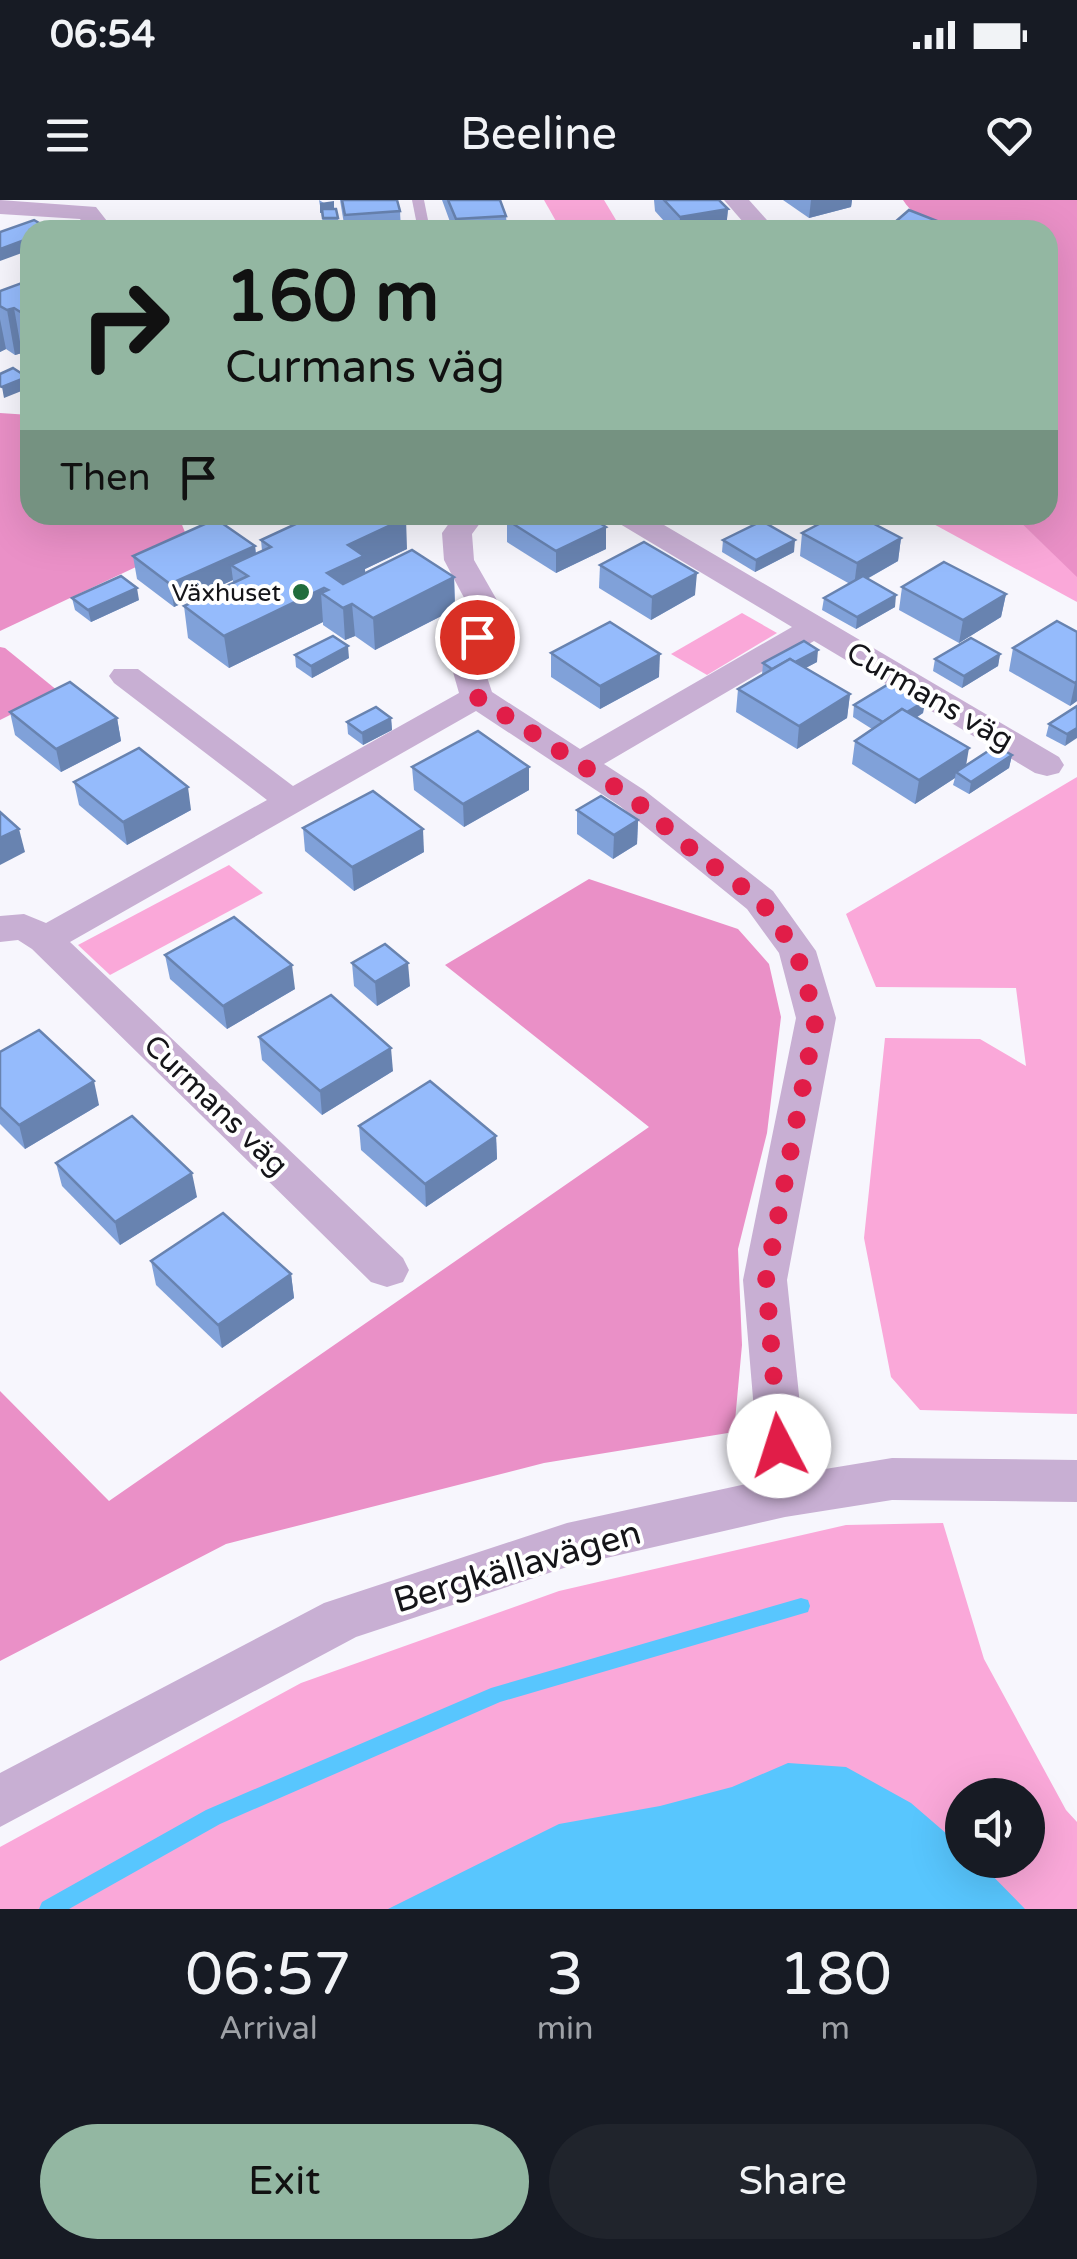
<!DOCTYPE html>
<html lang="en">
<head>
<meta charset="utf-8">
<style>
  body { margin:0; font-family:"Varela Round",sans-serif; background:#20242c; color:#f1f3f6; height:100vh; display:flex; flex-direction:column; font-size:38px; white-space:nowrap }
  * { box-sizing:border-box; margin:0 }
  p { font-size:32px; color:#9ea1a6 }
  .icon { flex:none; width:55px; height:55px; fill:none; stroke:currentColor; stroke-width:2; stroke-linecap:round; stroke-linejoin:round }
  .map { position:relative; height:1709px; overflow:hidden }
  .drawer { display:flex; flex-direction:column; background:#171b24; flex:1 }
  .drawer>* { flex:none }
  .banner { position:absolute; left:20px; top:20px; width:1038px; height:305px; border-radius:30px; box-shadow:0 10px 40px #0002; background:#93b7a2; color:#111; overflow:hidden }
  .tools { position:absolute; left:945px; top:1578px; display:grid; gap:20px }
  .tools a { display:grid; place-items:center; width:100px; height:100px; border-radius:50%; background:#171b24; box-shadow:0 10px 40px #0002; font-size:50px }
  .pin { position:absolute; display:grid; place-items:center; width:85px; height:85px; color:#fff; margin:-42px; border:5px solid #fff; border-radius:50%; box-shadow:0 2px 10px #0007 }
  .me { position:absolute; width:110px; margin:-55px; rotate:355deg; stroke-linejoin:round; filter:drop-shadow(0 0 8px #0008) }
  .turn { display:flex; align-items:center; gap:35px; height:210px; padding:0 40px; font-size:45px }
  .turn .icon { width:130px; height:130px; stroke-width:2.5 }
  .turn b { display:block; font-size:70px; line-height:85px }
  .then { display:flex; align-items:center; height:95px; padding:0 40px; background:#0003; gap:20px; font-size:38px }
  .eta { display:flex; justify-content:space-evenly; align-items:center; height:170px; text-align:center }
  .eta b { font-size:60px; font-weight:600; line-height:70px }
  .cta { display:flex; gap:20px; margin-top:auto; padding:20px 40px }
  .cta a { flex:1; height:115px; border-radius:60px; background:#93b7a2; color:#111; font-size:40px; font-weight:600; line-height:115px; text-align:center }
  .cta a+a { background:#20242c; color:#f1f3f6 }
  .status { display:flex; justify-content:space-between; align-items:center; height:70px; padding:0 50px; background:#171b24; direction:ltr }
  .status svg { height:28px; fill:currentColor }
  header { display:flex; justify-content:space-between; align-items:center; height:130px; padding:0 40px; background:#171b24; font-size:45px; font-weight:600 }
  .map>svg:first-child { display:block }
  .green { fill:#faa8d9; fill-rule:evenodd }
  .forest { fill:#ea90c7 }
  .water { fill:#58c6fe }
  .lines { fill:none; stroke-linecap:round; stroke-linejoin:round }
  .stream { fill:#58c6fe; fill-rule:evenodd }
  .lane { fill:#c8afd3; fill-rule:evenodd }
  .street { fill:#c8afd3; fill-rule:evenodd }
  .wall { fill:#80a1d9 }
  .shaded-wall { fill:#6883b0 }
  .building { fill:#95bbfc; stroke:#6883b0; stroke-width:2.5 }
  .route { stroke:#e11d48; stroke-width:18; stroke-dasharray:0 32.4 }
  .poi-dot { fill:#216d3c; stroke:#fff; stroke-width:4 }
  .labels { text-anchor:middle; stroke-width:8; stroke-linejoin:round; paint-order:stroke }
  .far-poi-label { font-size:25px; fill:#151519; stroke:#fff; text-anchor:end }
  .street-label { font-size:30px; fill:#151519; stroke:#fff }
  .near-street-label { font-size:35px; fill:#151519; stroke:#fff }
</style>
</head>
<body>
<div class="status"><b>06:54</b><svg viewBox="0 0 49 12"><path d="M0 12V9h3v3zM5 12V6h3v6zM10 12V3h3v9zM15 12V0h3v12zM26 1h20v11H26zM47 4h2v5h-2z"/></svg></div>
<header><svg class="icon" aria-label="menu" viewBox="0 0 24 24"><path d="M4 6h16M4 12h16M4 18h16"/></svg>Beeline<svg class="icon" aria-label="heart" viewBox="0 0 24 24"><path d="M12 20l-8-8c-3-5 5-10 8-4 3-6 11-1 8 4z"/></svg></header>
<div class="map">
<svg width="1077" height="1709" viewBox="0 0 1077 1709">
  <rect width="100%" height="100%" fill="#f7f6fd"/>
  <!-- green -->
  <g class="green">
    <polygon points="544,0 604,0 622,30 561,30"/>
    <polygon points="917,315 1013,315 1077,376 1077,402"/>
    <polygon points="742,413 777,433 707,475 671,454"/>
    <polygon points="1077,577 1077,1214 920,1210 891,1177 864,1038 885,838 980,839 1026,866 1016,788 876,787 846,714"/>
    <polygon points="229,665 263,693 110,775 78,745"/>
    <path d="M943,1323L984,1459L1066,1610L1077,1622V1709H0V1647L301,1483L559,1391L846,1325ZM962,1595H1028V1660H962Z"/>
  </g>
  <!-- forest -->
  <g class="forest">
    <path d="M903,0H1077V377L1013,315H1048V268L1054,260L1048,258V30C1008,30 927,40 903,0Z"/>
    <polygon points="0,213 30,215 30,315 178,315 189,342 0,431"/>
    <polygon points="0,447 5,448 58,491 0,520"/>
    <polygon points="589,679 738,729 769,764 781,817 767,933 738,1049 742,1145 734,1232 544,1263 226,1344 0,1461 0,1191 109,1301 649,927 445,765"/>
  </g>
  <!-- water -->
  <polygon class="water" points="788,1563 846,1567 911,1603 962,1647 962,1660 977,1660 1025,1709 388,1709 559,1624 660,1606 732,1587"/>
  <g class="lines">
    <!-- stream -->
    <polygon class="stream" points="801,1398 808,1400 810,1406 808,1412 801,1414 500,1502 220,1624 69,1709 39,1709 42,1702 206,1610 491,1488"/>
    <!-- lane -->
    <polygon class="lane" points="412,0 424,0 430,30 418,30"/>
    <!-- street -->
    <g class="street">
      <polygon points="0,0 96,7 114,30 89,30 80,19 0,14"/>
      <polygon points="724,0 749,0 776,30 750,30"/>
      <polygon points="455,315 486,315 472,334 474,360 502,409 483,465 492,492 580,549 792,427 615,321 611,315 647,315 1059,557 1064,565 1059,573 1047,576 1035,573 814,441 604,564 644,590 773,691 816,751 836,818 787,1080 807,1272 892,1258 1077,1260 1077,1302 892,1300 785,1317 567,1367 356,1437 0,1627 0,1573 324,1403 567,1323 760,1281 743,1080 796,818 779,753 747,709 620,606 476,511 70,742 403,1058 409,1070 403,1082 387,1087 371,1082 32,749 18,740 0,742 0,716 24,714 46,723 267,600 114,483 109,476 114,469 138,469 293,586 459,493 451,465 470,409 444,360 442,333"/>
    </g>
  </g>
  <!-- wall -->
  <g class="wall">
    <polygon points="319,0 334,9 338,18 339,28 324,29"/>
    <polygon points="340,0 397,0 400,11 401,30 345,30"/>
    <polygon points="442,0 500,0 506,16 507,27 515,30 453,30"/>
    <polygon points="654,0 719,0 728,9 726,27 730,30 672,30 655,11"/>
    <polygon points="783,0 852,0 851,7 809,18"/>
    <polygon points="894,23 951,30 893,30"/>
    <polygon points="30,80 30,158 22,153 15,155 6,149 0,152 0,91"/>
    <polygon points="230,315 260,315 242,323"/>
    <polygon points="507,320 606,327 606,349 556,373 507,342"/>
    <polygon points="802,333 901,338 898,361 867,379 895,407 856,429 822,410 824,398 850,384 800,356"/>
    <polygon points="261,340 407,349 365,369 365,373 454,377 455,409 375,450 355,436 345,440 323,425 323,422 229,468 188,438 184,406 233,383 233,380 174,407 137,379 133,356 255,346 256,354 262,351"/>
    <polygon points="723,340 794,352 755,372 722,352"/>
    <polygon points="600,365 695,395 651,420 599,388"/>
    <polygon points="902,387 1006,394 1001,417 959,443 899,410"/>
    <polygon points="72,398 139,400 91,422 75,410"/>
    <polygon points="1077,432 1077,501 1070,506 1009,471 1013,448"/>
    <polygon points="551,453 659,477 600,509 551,477"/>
    <polygon points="1000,454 998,466 962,488 933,471 935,459"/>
    <polygon points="295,455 349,458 312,478 296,467"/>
    <polygon points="817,462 805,468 850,494 847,518 797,549 736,512 738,489 762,475 763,463"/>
    <polygon points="925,501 923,513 916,518 966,566 1012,555 1009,568 969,594 953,585 955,578 915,604 852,564 855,541 872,529 853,517 854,505"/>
    <polygon points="1077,506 1065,546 1046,536 1049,524"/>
    <polygon points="10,512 117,518 121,541 61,572 15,535"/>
    <polygon points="391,518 392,530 363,545 348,534 347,522"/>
    <polygon points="412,567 529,567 529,590 464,627 414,590"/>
    <polygon points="74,582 191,610 127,645 79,605"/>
    <polygon points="577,610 638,620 637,644 613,659 577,634"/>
    <polygon points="303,628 424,652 354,691 305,651"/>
    <polygon points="165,755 295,789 227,829 170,779"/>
    <polygon points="352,763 410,786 377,806 354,786"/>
    <polygon points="259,837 393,871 322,915 262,860"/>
    <polygon points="0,852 99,905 25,949 0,924"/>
    <polygon points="359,926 496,936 497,959 426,1007 361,950"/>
    <polygon points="56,963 197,997 120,1045 62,986"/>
    <polygon points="151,1061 291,1074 294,1098 222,1148 156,1085"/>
  </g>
  <!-- shaded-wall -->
  <g class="shaded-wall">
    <polygon points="811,0 852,0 851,7 809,18"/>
    <polygon points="334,1 334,12 320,13 320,3"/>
    <polygon points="728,9 726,29 679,30 680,17"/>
    <polygon points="30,38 30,50 0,61 0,49"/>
    <polygon points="14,108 22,153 15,155 7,110"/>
    <polygon points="0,119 6,149 0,152"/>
    <polygon points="27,177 29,188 4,198 2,187"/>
    <polygon points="242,315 260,315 242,323"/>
    <polygon points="406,318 407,349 365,369 366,387 335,403 327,373 348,345"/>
    <polygon points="606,327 606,349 556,373 556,351"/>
    <polygon points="901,338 898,361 854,386 857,363"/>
    <polygon points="795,340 794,352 755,372 756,360"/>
    <polygon points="255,346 257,368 231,365 233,380 174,407 170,384"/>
    <polygon points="697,373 695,395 651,420 652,397"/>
    <polygon points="454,377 455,409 375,450 373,418"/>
    <polygon points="137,388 139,400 91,422 88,410"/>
    <polygon points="324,388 325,396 321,393 323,422 229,468 224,436"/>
    <polygon points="1006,394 1001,417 959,443 963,420"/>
    <polygon points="896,395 895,407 856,429 857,417"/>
    <polygon points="352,404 355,436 345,440 343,408"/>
    <polygon points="348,446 349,458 312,478 311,466"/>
    <polygon points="818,450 817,462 776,484 777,472"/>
    <polygon points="660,454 659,477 600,509 600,486"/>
    <polygon points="1000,454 998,466 962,488 964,476"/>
    <polygon points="1077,481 1077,501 1070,506 1075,483"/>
    <polygon points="850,494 847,518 797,549 799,526"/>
    <polygon points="925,501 923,513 885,537 887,524"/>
    <polygon points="117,518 121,541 61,572 56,549"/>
    <polygon points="391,518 392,530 363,545 362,533"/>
    <polygon points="1077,528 1077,538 1065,546 1067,534"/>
    <polygon points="969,548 965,572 956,572 955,578 915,604 919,580"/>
    <polygon points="1012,555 1009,568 969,594 971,582"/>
    <polygon points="529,567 529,590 464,627 463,604"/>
    <polygon points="188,587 191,610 127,645 123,622"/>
    <polygon points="638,620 637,644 613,659 614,635"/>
    <polygon points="19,629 25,652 0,665 0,638"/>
    <polygon points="423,629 424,652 354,691 352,667"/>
    <polygon points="408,763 410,786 377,806 375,782"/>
    <polygon points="292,765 295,789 227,829 223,806"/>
    <polygon points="391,848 393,871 322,915 320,891"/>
    <polygon points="94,881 99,905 25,949 19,925"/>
    <polygon points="496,936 497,959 426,1007 425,984"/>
    <polygon points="192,973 197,997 120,1045 115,1022"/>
    <polygon points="291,1074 294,1098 222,1148 218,1125"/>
  </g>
  <!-- building -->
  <g class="building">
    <polygon points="342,0 397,0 400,11 345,15"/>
    <polygon points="448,0 500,0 506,16 456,19"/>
    <polygon points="664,0 719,0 728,9 680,17"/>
    <polygon points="322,9 336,9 338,18 323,18"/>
    <polygon points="909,10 945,24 951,30 914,30 915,29 894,23"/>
    <polygon points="34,20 51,30 30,30 30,38 0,49 0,32"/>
    <polygon points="723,24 730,30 696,30"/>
    <polygon points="511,26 515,30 483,30"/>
    <polygon points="30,80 30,118 14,108 7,110 0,106 0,91"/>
    <polygon points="13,168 27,177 2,187 0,186 0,174"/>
    <polygon points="315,315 402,315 406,318 348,345 364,356 327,373 343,384 412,350 454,377 373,418 352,404 343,408 321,393 328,390 324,388 224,436 184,406 248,376 231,365 271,347 261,340"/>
    <polygon points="516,315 587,315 606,327 556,351 507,320"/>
    <polygon points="836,315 857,315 901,338 857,363 802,333"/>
    <polygon points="216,319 255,346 170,384 133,356"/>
    <polygon points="762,321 795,340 756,360 723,340"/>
    <polygon points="644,342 697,373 652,397 600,365"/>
    <polygon points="944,362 1006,394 963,420 902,387"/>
    <polygon points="121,376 137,388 88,410 72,398"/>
    <polygon points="863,376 896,395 857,417 824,398"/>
    <polygon points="1057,421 1077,432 1077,481 1075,483 1013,448"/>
    <polygon points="610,422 660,454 600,486 551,453"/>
    <polygon points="333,436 348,446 311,466 295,455"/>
    <polygon points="971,438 1000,454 964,476 935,459"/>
    <polygon points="804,441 818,450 795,462 790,459 772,469 763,463"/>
    <polygon points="790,459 850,494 799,526 738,489"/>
    <polygon points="70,482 117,518 56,549 10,512"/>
    <polygon points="892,482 925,501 907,512 902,509 883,522 854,505"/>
    <polygon points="1077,506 1077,528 1067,534 1049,524"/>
    <polygon points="376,507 391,518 362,533 347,522"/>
    <polygon points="902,509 969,548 919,580 855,541"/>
    <polygon points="478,531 529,567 463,604 412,567"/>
    <polygon points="996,546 1012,555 971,582 956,572"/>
    <polygon points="139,548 188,587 123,622 74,582"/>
    <polygon points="373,591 423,629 352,667 303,628"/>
    <polygon points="601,596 638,620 614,635 577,610"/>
    <polygon points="0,612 19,629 0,638"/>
    <polygon points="234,717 292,765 223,806 165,755"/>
    <polygon points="385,744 408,763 375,782 352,763"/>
    <polygon points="331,795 391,848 320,891 259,837"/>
    <polygon points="39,830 94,881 19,925 0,907 0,852"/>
    <polygon points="430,881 496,936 425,984 359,926"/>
    <polygon points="132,916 192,973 115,1022 56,963"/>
    <polygon points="223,1013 291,1074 218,1125 151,1061"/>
  </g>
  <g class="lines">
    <!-- route -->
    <polyline class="route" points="477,437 467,466 477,497 632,598 698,655 760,700 796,751 816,818 766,1080 779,1246"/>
  </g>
  <!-- markers -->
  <circle class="poi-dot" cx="301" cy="392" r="10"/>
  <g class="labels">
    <!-- far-poi labels -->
    <g class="far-poi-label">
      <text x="281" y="401">Växhuset</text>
    </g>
    <!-- street labels -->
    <g class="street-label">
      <text transform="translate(930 496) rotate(30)" y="10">Curmans väg</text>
      <text transform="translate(216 905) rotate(44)" y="10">Curmans väg</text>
    </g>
    <!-- near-street labels -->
    <g class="near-street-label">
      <text transform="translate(517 1366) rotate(-16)" y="12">Bergkällavägen</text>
    </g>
  </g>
</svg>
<div class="tools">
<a><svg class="icon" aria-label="sound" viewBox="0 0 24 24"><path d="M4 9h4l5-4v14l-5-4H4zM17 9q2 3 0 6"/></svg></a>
</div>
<div class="pin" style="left:477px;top:437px;background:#d93025"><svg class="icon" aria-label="arrive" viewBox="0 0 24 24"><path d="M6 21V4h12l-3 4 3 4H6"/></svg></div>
<svg class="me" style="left:779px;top:1246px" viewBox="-20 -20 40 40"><circle r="19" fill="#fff"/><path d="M0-13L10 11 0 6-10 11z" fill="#e11d48"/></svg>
<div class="banner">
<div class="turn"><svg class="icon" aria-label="right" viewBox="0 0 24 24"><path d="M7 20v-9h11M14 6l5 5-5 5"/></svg><div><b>160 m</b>Curmans väg</div></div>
<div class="then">Then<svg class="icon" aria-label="arrive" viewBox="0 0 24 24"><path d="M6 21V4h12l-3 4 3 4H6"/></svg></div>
</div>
</div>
<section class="drawer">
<div class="eta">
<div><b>06:57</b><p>Arrival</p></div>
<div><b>3</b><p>min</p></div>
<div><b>180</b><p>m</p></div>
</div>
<div class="cta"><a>Exit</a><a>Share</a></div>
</section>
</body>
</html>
